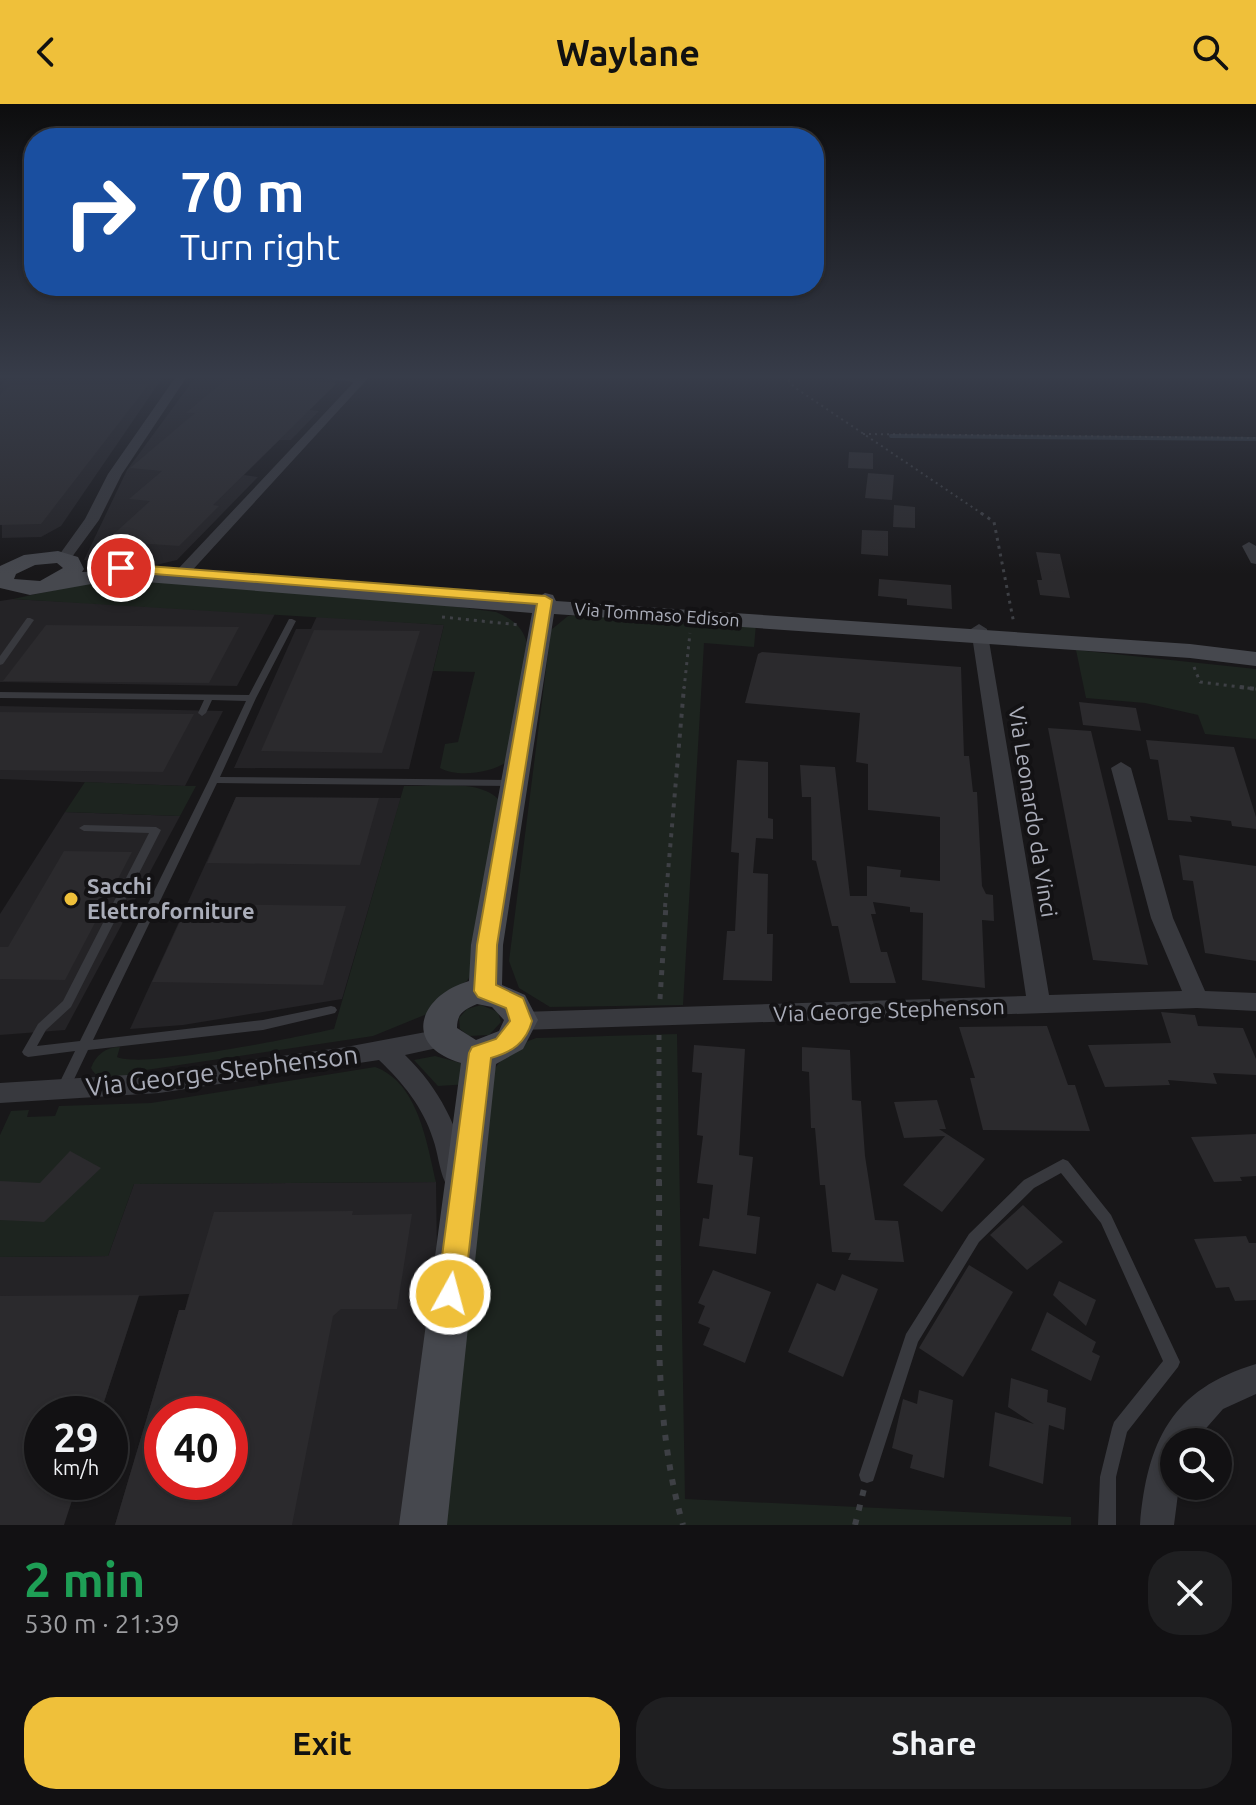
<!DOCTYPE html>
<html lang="en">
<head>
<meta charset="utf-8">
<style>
  body { margin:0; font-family:Ubuntu,sans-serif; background:#1f1f21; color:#f1f3f6; height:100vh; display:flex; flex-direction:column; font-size:30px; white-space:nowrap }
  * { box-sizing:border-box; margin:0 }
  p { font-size:26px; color:#9c9da0 }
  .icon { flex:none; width:44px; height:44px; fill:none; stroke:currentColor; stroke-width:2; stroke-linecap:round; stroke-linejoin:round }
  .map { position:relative; height:1421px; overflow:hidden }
  .drawer { display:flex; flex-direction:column; background:#121113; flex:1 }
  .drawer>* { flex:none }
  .hud { position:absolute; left:24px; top:24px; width:800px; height:168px; border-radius:32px; box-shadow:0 2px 6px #0004,0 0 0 2px #313133; background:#1a4fa0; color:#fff; overflow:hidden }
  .tools { position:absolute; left:1160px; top:1324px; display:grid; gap:16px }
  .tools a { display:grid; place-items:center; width:72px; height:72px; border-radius:50%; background:#121113; box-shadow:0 2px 6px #0004,0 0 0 2px #313133; font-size:40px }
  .speed { position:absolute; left:24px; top:1292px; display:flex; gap:16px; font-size:40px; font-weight:700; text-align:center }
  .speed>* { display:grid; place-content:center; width:104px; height:104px; border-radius:50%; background:#121113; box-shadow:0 2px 6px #0004,0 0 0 2px #313133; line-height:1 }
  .speed small { font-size:20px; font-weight:400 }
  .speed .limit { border:12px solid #d22; background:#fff; color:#111 }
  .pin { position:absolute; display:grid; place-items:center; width:68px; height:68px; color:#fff; margin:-34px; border:4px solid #fff; border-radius:50%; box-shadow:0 2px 8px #0007 }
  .me { position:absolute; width:88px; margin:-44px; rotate:7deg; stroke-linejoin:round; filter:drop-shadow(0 0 6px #0008) }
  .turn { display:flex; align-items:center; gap:28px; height:168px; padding:0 24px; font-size:36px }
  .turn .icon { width:104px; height:104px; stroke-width:2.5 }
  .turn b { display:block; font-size:56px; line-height:68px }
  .round { display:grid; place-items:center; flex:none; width:84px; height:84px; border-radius:32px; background:#1f1f21 }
  .head { display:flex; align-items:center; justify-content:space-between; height:136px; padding:0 24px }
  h1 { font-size:48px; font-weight:600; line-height:60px; color:#1e9e55 }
  .primary-button { display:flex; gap:16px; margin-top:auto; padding:16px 24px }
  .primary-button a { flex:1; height:92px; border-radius:32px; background:#efc03a; color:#111; font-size:32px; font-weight:600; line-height:92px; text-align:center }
  .primary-button a+a { background:#1f1f21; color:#f1f3f6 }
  header { display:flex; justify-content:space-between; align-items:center; height:104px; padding:0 24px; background:#efc03a; color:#111; font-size:36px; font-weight:600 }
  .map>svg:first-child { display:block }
  .built { fill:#242326; fill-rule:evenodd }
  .green { fill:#1d241f }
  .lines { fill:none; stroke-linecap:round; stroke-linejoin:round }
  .stream { stroke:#2e353d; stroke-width:4 }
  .building { fill:#2b2a2d; fill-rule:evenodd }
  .path-far4 { stroke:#3e4045; stroke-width:2; stroke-dasharray:2 4; stroke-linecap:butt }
  .path-far3 { stroke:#3e4045; stroke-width:3; stroke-dasharray:3 5; stroke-linecap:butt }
  .path-far2 { stroke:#3e4045; stroke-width:4; stroke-dasharray:4 6; stroke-linecap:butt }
  .path-far1 { stroke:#3e4045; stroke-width:5; stroke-dasharray:5 7; stroke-linecap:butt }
  .path { stroke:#3e4045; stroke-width:6; stroke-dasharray:6 9; stroke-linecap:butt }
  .lane { fill:#38393e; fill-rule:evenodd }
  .street { fill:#38393e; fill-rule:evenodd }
  .secondary { fill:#46484e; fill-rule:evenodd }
  .route { fill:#efc03a; stroke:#9b7d26; stroke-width:2 }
  .poi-dot { fill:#efc03a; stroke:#131214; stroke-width:3 }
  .labels { text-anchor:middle; stroke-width:8; stroke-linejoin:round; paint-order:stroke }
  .far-street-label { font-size:18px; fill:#aaadb9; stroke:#131214 }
  .street-label { font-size:22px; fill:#aaadb9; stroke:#131214 }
  .poi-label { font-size:22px; font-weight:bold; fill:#aaadb9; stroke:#131214; text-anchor:start }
  .near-street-label { font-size:26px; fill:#aaadb9; stroke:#131214 }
</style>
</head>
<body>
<header><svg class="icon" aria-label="back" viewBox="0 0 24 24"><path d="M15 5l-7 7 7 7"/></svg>Waylane<svg class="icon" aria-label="search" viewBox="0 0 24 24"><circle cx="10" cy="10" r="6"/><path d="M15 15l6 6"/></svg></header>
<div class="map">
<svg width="1256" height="1421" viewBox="0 0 1256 1421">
  <rect width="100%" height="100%" fill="#181719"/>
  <!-- built -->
  <g class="built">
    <polygon points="197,271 338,275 309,306 319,307 291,336 279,336 244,371 258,373 177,456 156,461 84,456 127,366"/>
    <polygon points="163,273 61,422 41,433 2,434 0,282 7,275"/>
    <polygon points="13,495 31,496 276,508 237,582 0,578 0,497"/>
    <polygon points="317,512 444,521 409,665 234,664 296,525 311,525"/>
    <polygon points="0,602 223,607 185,682 0,675"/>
    <polygon points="236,693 401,694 342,895 183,921 130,925"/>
    <polygon points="65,708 180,712 65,926 0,931 0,810"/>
    <path d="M436,1078L437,1154L403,1421H115L179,1206H185L189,1190L139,1192L100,1310H42V1378L0,1421V1153L108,1152L134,1080ZM162,1310H230V1378H162Z"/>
  </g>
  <!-- green -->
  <g class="green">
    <path d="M111,474L398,495L496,508C514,516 523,523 528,542L509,656C494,669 457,674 440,664L445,640L458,638L475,568L433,567L444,521L13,495Z"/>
    <polygon points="589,510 756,520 754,543 704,539 683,901 550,903 519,884 509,857 551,526 568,512"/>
    <polygon points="1076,546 1256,565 1256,635 1205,630 1198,611 1145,599 1086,594"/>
    <polygon points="85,678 185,682 196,682 180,712 65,708"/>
    <path d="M404,682C432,683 485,673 502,700L473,867L467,877L448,889L427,910L373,932L146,966C129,971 101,984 91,964C96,951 105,943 120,943L117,953C145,965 297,933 334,925Z"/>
    <polygon points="481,901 498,908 501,918 489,931 469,932 460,925 459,914 467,905"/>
    <path d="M677,930L685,1395L1071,1413V1421H432L493,968C502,951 518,940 536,934Z"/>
    <polygon points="435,952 461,959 470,980 438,982 414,956"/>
    <path d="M375,963C418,978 427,1039 436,1078L134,1080L108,1152L0,1153V1031L11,1007L29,1006L27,1013L55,1012L59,1002L151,999Z"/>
  </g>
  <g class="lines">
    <!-- stream -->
    <polyline class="stream" points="891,332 1256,335"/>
  </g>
  <!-- building -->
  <g class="building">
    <polygon points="230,272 337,279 213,401 219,402 179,442 106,437 150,397 129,395 162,367 130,364 195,309 186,309"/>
    <polygon points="149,280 41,420 0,421 0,291 10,281"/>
    <polygon points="849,348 873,349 873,365 848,364"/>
    <polygon points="868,369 894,371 892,396 865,394"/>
    <polygon points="894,401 915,403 915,424 893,423"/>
    <polygon points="862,426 888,427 888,452 861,450"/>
    <polygon points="1036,448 1060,450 1070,494 1040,491 1037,476 1042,476"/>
    <polygon points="879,475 951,481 952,505 907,501 907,495 878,492"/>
    <polygon points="46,521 239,523 209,579 3,577"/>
    <polygon points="314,526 420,527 382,649 261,647"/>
    <polygon points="762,548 961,563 964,652 969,652 973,688 977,688 982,782 986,790 993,791 994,817 982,816 985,884 922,876 923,809 910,808 910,803 873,798 876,810 871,810 881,848 887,848 896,879 850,879 838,822 832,822 816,757 812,756 811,693 802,693 800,661 835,663 850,792 867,792 867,762 901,766 900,773 940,777 940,713 868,706 868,660 856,658 860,609 745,599 758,550"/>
    <polygon points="1079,598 1136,604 1141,627 1083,621"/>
    <polygon points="0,608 194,610 163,668 0,666"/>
    <polygon points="1048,624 1091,627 1148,861 1093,856"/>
    <polygon points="1146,636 1234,643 1256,713 1256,725 1232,722 1231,717 1190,712 1192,718 1168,716 1158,656 1150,655"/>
    <polygon points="737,656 768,658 768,714 773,715 773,735 756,734 753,769 768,770 767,830 773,830 772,877 723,876 727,827 735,827 739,749 731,748"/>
    <polygon points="236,693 379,694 360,761 207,759"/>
    <polygon points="64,747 132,748 65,876 0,875 0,843 8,843"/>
    <polygon points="1179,751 1256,762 1256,857 1205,849 1193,777 1183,776"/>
    <polygon points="188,800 346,802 323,881 152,878"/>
    <polygon points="1161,908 1195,911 1198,922 1243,924 1256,955 1256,971 1213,969 1217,980 1168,976 1170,981 1105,983 1088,941 1171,939"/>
    <polygon points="1047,922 1068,981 1075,981 1090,1027 983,1026 970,974 975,974 959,923"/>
    <polygon points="694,941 745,945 739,1051 753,1053 747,1111 760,1113 756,1150 699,1142 703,1114 709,1115 713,1081 697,1079 703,1032 697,1031 702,969 692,968"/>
    <polygon points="802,943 850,946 852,996 861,997 865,1052 875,1116 898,1117 904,1158 848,1156 851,1149 832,1148 825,1081 820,1081 815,1024 811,1024 809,968 802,967"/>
    <polygon points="937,996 946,1025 939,1025 985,1055 942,1108 903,1081 945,1032 904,1034 894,998"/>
    <polygon points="1256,1030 1256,1072 1240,1073 1242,1077 1214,1078 1191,1033"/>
    <polygon points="70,1047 101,1064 44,1118 0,1116 0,1077 40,1079"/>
    <polygon points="1023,1101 1063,1138 1027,1166 990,1131"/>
    <path d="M353,1107L352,1111L412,1110L397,1205H341L333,1212L292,1421H115L179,1206H185L214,1108ZM162,1310H230V1378H162Z"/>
    <polygon points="1246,1132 1249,1139 1256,1139 1256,1196 1235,1197 1229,1183 1216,1184 1194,1135"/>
    <polygon points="969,1161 1013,1188 963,1273 919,1244"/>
    <polygon points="713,1166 771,1188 745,1259 703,1241 710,1224 698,1219 705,1202 698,1199"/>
    <polygon points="842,1170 878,1185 843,1273 788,1248 817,1179 835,1187"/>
    <polygon points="1059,1177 1096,1196 1086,1222 1053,1191"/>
    <polygon points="139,1191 100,1310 42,1310 42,1378 78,1378 64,1421 0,1421 0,1192"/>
    <polygon points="1047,1208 1096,1238 1092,1248 1100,1252 1091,1277 1031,1246"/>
    <polygon points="1011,1274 1048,1286 1047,1298 1066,1304 1064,1326 1049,1321 1043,1380 989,1362 995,1308 1034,1320 1008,1303"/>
    <polygon points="919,1286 953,1296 944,1374 910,1364 913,1351 892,1344 903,1295 917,1300"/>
  </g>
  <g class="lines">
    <!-- path-far4 -->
    <g class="path-far4">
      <polyline points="785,271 794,283 984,411"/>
      <polyline points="863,330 1256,334"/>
    </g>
    <!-- path-far3 -->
    <g class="path-far3">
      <polyline points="981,409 994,418 1014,520"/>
      <polyline points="442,513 520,521"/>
      <polyline points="1194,563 1200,578 1256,585"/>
      <polyline points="684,585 690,529"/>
    </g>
    <!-- path-far2 -->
    <g class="path-far2">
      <polyline points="1240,583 1256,585"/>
      <polyline points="665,803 684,583"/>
    </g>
    <!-- path-far1 -->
    <g class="path-far1">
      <polyline points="660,895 666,801"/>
      <polyline points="659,931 659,1078"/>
    </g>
    <!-- path -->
    <g class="path">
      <path d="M659,1076C660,1191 651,1310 683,1421"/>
      <polyline points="855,1421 864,1385"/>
    </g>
    <!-- lane -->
    <g class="lane">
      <polygon points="27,514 30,514 34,516 3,560 0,561 0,552"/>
      <polygon points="289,515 292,515 296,517 256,594 220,673 512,676 517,679 512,682 217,679 93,936 263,916 331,902 335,903 337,906 335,909 331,910 263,926 88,946 67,990 62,991 57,990 56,986 75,947 28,953 24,951 22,948 38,920 63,897 149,729 84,727 79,724 84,721 156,723 161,726 71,903 46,926 37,942 80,937 209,676 246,597 212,596 206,609 202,612 198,609 204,596 0,594 0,588 249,591"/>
      <polygon points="1063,1055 1068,1057 1111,1111 1180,1258 1178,1263 1127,1328 1116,1373 1116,1421 1098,1421 1100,1373 1112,1324 1114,1318 1163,1257 1101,1119 1061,1069 1034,1084 979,1138 918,1238 875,1371 873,1377 867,1379 861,1377 859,1371 906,1230 969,1130 1024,1076"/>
    </g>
    <!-- street -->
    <g class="street">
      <polygon points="177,271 188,271 122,370 99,416 69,457 59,457 57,454 85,415 108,370"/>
      <polygon points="298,271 371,271 188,471 178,471 178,465 354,278"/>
      <polygon points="1249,438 1256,442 1256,460 1251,459 1242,442"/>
      <polygon points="979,520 987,525 1049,891 1182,887 1151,814 1111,664 1121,658 1131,664 1173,814 1205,887 1256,889 1256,907 1197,904 521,926 512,923 509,917 512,911 521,908 1026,892 971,525"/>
      <path d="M442,925L451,927L454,934L451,941L405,951C440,985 458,1023 469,1070L465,1078L455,1081L445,1078C439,1065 438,1049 433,1035C423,1003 403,979 379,956L159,989L0,999V979L159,969L346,943Z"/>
      <path d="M1256,1260V1290L1223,1305L1194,1338H1174V1382H1179L1174,1421H1140C1147,1337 1172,1285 1256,1260Z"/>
    </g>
    <!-- secondary -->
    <path class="secondary" d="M58,447L78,453L84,465L82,468L146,466L534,496L545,489L553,491L556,497L1190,540L1256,548V562L1190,554L554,510L503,841L502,881L525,891L538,916L523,945L496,960L447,1421H399L461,959C402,942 418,892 469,877L471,841L532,509L146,478L108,477L30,491L0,484V462L24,451ZM57,459L63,464L40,477L14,475L16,470L35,461ZM477,900L492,903L504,916L499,927L476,936L457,924C457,909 464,906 477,900Z"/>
  </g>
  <!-- sky -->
  <linearGradient id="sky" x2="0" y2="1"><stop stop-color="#0d0d0e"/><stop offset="0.58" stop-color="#373c49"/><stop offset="1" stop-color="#373c49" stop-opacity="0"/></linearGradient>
  <rect width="1256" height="470" fill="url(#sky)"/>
  <!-- route -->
  <path class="route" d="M121,460L545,492L552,496L497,841L496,881L523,894L532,917C526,939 512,948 491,954L464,1190L460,1199L450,1202L441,1199L437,1190L469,949L472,943L496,935L510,917L506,904L478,893L474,887L477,841L537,500L116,467L114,464Z"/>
  <!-- markers -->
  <circle class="poi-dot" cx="71" cy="795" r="8"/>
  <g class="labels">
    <!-- far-street labels -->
    <g class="far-street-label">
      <text transform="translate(657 511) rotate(4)" y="6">Via Tommaso Edison</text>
    </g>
    <!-- street labels -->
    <g class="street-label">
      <text transform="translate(1033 708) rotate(81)" y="8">Via Leonardo da Vinci</text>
      <text transform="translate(889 906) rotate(-2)" y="8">Via George Stephenson</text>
    </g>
    <!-- poi labels -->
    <g class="poi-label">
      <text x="87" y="790">Sacchi<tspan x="87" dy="25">Elettroforniture</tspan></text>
    </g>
    <!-- near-street labels -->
    <g class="near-street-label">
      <text transform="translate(222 967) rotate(-7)" y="9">Via George Stephenson</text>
    </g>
  </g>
</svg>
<div class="tools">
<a><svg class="icon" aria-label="search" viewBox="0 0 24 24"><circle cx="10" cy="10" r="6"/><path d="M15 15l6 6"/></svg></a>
</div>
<div class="speed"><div>29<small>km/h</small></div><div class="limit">40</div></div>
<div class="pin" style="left:121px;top:464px;background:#d93025"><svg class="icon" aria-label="arrive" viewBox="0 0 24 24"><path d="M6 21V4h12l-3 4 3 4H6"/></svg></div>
<svg class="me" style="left:450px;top:1190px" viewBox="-20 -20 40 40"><circle r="17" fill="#efc03a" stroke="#fff" stroke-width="3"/><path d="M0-11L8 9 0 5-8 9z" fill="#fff"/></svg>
<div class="hud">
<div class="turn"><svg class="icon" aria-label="right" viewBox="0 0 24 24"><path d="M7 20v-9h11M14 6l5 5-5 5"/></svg><div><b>70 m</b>Turn right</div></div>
</div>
</div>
<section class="drawer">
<div class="head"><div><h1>2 min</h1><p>530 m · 21:39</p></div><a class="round"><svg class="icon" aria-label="close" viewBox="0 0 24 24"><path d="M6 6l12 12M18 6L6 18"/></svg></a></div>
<div class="primary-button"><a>Exit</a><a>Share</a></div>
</section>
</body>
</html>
